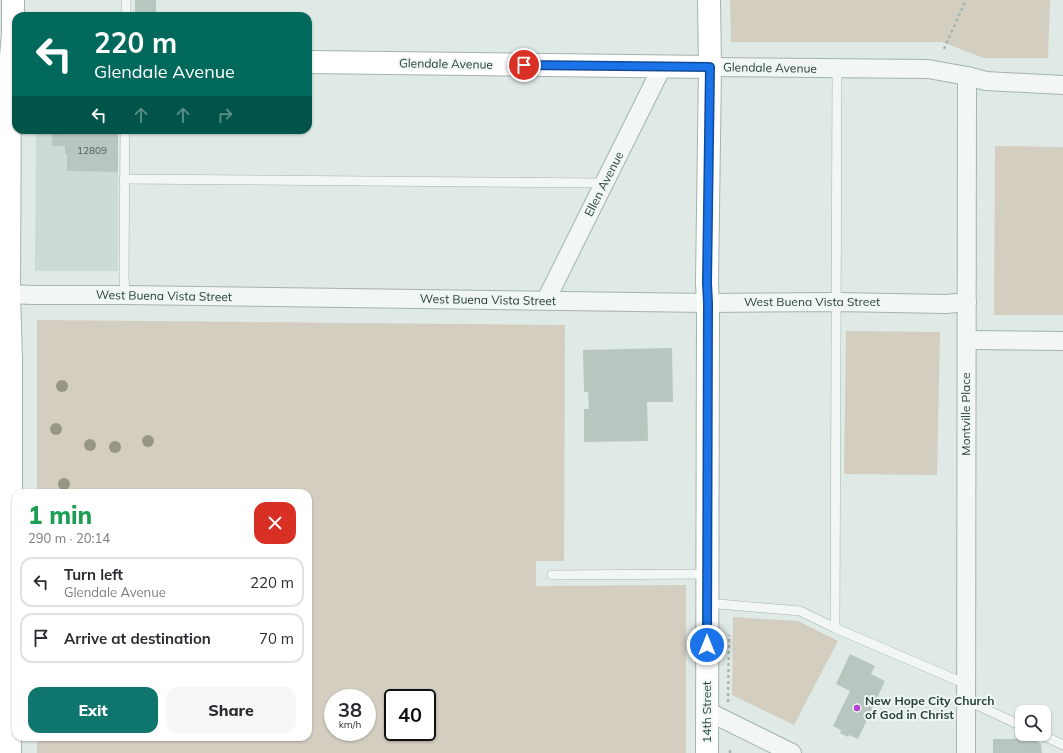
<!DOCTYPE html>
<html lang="en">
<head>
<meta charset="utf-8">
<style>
  body { margin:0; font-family:Mulish,sans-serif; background:#f7f7f7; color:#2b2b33; height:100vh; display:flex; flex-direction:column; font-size:15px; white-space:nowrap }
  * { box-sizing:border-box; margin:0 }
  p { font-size:13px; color:#7c7c81 }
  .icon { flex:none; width:22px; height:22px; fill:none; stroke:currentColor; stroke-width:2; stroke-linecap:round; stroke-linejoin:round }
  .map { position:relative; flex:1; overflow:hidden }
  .details { position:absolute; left:12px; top:489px; width:300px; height:252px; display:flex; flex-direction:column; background:#fff; border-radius:12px; box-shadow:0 1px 3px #0004 }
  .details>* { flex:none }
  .banner { position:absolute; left:12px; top:12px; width:300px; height:122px; border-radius:12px; box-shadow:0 1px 3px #0004; background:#00695c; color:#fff; overflow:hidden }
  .controls { position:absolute; left:1015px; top:705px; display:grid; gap:8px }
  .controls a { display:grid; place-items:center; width:36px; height:36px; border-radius:8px; background:#fff; box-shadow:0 1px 3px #0004; font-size:20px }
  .speed { position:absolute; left:324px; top:689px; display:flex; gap:8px; font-size:20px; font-weight:700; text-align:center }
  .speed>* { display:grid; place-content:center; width:52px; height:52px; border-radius:50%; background:#fff; box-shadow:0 1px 3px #0004; line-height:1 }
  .speed small { font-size:10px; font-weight:400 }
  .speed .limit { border:2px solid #111; border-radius:6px; background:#fff; color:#111 }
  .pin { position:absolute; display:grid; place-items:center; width:34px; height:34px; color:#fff; margin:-17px; border:2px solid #fff; border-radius:50%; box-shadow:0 1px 4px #0007 }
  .me { position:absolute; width:44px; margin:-22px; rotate:0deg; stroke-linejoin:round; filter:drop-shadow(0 0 3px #0008) }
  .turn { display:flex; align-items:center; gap:14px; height:84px; padding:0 16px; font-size:18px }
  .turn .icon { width:52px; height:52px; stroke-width:2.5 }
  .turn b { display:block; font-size:28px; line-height:34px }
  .lanes { display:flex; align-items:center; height:38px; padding:0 16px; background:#0003; justify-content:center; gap:20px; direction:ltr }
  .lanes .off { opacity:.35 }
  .round { display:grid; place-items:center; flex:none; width:42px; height:42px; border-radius:12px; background:#f7f7f7 }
  .summary { display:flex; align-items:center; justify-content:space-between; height:68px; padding:0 16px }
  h1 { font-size:24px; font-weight:800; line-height:30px; color:#1e9e55 }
  .cta { display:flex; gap:8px; margin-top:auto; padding:8px 16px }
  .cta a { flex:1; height:46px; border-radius:12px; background:#0f766e; color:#fff; font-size:16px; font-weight:800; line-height:46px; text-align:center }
  .cta a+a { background:#f7f7f7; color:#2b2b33 }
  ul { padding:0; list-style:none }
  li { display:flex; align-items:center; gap:12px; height:50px; margin:0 8px 6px; padding:0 8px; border:2px solid #e1e1e2; border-radius:12px }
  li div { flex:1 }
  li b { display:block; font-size:15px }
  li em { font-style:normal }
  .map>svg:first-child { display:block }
  .built { fill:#cddbd5 }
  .green { fill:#d3cec0; fill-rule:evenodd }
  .building { fill:#b7c6bf }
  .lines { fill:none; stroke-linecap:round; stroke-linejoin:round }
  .lane-casing { stroke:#a4b3ad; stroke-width:10 }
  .street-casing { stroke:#a4b3ad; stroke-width:20 }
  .secondary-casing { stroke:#a4b3ad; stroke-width:24 }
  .path { stroke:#a9b5b1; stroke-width:2.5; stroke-dasharray:3 3; stroke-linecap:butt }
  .lane { stroke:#f2f7f5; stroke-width:9 }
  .street { stroke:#f2f7f5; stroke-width:18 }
  .secondary { stroke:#fff; stroke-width:22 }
  .tree { fill:#979684 }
  .route-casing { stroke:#114b97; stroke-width:10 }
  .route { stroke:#1a73e8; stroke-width:7 }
  .poi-dot { fill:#b542d1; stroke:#eff6f3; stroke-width:1.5 }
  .labels { text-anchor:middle; stroke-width:4; stroke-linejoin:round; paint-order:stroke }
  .number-label { font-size:10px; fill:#4c6259 }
  .street-label { font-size:12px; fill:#284137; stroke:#eff6f3 }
  .poi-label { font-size:12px; font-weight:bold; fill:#284137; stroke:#eff6f3; text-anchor:start }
</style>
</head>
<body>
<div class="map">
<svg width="1063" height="753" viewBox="0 0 1063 753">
  <rect width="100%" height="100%" fill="#dfe9e5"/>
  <!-- built -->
  <polygon class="built" points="36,130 118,130 118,271 35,271"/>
  <!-- green -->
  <g class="green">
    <polygon points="730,0 1050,0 1048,58 984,58 942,42 731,42"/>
    <polygon points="995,146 1063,147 1063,315 994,315"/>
    <path d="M37,320L565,325L564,561H536V586L686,585V753H37V737H308V493H37ZM333,698H367V732H333ZM393,698H427V732H393Z"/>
    <polygon points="846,331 940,332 937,475 844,474"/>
    <polygon points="733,617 798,621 838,641 794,725 732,695"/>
  </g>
  <!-- building -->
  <g class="building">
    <rect x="135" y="0" width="21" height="16"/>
    <polygon points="52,130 118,130 118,172 67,171 67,154 65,154 65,146 52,146"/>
    <polygon points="672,348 673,402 647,402 648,441 584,442 584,409 589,409 588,392 584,392 583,350"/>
    <polygon points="850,654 875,666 871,674 885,681 858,739 849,735 848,737 840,733 841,730 833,726 850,691 836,684"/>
    <polygon points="993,739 1033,739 1041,744 1042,753 993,753"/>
  </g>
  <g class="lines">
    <defs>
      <g id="lane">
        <polyline points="126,0 126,16"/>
        <polyline points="125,130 124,277 125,295"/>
        <polyline points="124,179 605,183"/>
        <polyline points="552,575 707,574"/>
        <polyline points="707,603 800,611 835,628 966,684"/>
        <polyline points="835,628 837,69"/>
        <polyline points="966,700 1022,726"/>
        <polyline points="1040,734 1063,745"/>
      </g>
      <g id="street">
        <polyline points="710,67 928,69 967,76 986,81 1063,85"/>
        <polyline points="9,294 33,295 125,295 708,303 836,302 946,304 967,302"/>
        <polyline points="546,300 662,67"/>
        <polyline points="967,340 1063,341"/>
        <polyline points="707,711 792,753"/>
        <polyline points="966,753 967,76"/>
      </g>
      <g id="secondary">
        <polyline points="308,62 710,67"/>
        <polyline points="10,753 9,619 11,582 11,361 9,294 10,69 13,33 13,0"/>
        <polyline points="707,753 708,303 707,283 710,67 709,0"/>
      </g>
    </defs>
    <!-- lane casing -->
    <use href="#lane" class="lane-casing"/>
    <!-- street casing -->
    <use href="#street" class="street-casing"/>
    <!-- secondary casing -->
    <use href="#secondary" class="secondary-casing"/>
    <!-- path -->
    <g class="path">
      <polyline points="944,49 959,15 966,0"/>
      <polyline points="728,702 729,635"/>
      <polyline points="730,750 730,753"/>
    </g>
    <!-- lane -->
    <use href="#lane" class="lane"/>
    <!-- street -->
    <use href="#street" class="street"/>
    <!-- secondary -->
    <use href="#secondary" class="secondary"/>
  </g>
  <!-- trees -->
  <g class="tree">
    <circle cx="62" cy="386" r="6"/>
    <circle cx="56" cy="429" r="6"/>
    <circle cx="148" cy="441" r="6"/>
    <circle cx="90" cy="445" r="6"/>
    <circle cx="115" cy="447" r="6"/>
    <circle cx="64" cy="484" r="6"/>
  </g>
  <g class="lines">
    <defs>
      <polyline id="route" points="524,65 710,67 707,283 708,303 707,645"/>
    </defs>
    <!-- route casing -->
    <use href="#route" class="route-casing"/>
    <!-- route -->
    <use href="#route" class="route"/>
  </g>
  <!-- markers -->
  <circle class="poi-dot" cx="857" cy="708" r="4"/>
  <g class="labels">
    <!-- number labels -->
    <g class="number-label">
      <text x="92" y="154">12809</text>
    </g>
    <!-- street labels -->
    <g class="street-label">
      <text transform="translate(446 64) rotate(1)" y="4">Glendale Avenue</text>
      <text transform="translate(770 68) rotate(1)" y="4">Glendale Avenue</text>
      <text transform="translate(604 184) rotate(-63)" y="4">Ellen Avenue</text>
      <text transform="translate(164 296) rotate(1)" y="4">West Buena Vista Street</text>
      <text transform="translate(488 300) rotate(1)" y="4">West Buena Vista Street</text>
      <text x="812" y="306">West Buena Vista Street</text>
      <text transform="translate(966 414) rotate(-90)" y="4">Montville Place</text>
      <text transform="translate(707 712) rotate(-90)" y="4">14th Street</text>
    </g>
    <!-- poi labels -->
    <g class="poi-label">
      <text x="865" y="705">New Hope City Church<tspan x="865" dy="14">of God in Christ</tspan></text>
    </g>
  </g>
</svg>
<div class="controls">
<a><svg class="icon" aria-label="search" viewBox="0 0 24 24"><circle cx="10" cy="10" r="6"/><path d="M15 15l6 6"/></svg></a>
</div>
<div class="speed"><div>38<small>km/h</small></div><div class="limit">40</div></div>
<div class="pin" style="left:524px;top:65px;background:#d93025"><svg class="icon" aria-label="arrive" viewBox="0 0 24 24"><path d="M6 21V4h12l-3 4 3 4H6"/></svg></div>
<svg class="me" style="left:707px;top:645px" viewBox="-20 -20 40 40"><circle r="17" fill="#1a73e8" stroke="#fff" stroke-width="3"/><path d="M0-11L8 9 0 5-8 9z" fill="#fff"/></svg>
<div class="banner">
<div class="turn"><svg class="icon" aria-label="left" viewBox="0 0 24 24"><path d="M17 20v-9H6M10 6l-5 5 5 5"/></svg><div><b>220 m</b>Glendale Avenue</div></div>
<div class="lanes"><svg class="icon" aria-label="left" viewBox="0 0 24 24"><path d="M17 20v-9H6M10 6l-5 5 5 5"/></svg><svg class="icon off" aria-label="ahead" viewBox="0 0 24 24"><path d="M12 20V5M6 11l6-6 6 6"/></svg><svg class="icon off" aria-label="ahead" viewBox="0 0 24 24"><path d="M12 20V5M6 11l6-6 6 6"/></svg><svg class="icon off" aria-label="right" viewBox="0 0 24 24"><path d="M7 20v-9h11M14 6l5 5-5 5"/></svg></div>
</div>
<section class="details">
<div class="summary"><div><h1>1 min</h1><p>290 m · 20:14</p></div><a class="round" style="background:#d93025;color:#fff"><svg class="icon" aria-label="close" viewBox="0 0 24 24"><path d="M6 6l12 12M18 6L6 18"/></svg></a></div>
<ul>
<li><svg class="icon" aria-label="left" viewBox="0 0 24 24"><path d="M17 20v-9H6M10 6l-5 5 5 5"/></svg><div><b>Turn left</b><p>Glendale Avenue</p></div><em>220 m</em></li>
<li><svg class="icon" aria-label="arrive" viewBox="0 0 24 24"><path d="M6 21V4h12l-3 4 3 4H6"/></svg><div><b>Arrive at destination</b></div><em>70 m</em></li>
</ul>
<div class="cta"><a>Exit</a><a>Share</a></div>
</section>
</div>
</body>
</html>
